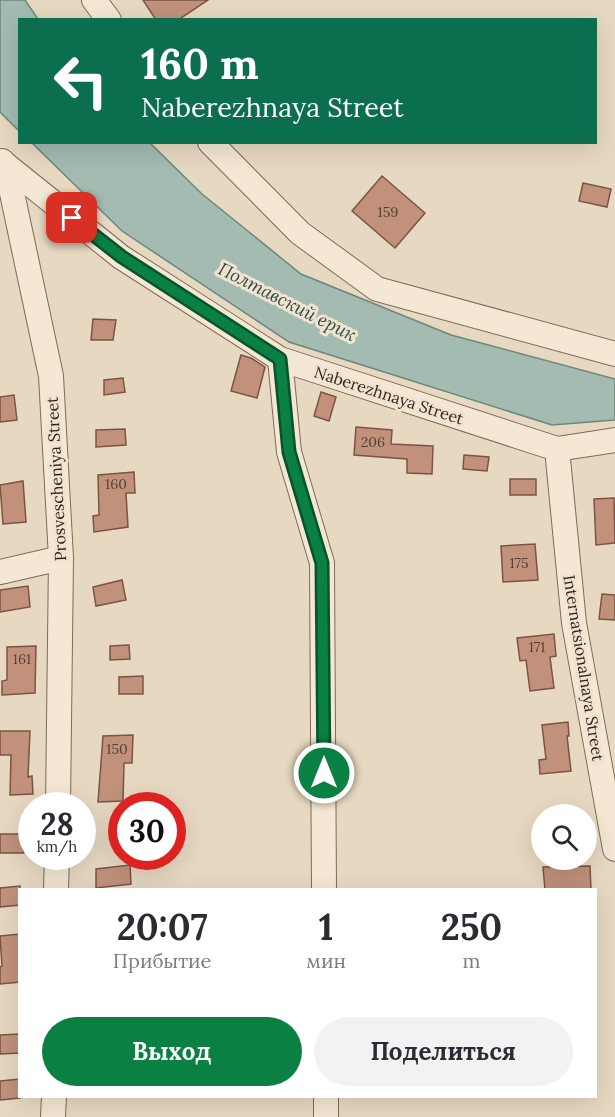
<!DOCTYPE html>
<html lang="ru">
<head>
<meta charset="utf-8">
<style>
  body { margin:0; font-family:Lora,serif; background:#f2f2f3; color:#2b2b33; height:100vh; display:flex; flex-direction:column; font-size:22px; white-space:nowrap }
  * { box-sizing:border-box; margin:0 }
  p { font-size:20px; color:#7c7c81 }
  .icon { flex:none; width:33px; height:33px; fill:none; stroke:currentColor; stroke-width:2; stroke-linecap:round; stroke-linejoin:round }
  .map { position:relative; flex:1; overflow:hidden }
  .details { position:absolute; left:18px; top:888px; width:579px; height:210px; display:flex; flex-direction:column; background:#fff; border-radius:0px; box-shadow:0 6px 24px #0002 }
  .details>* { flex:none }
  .guide { position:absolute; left:18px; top:18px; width:579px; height:126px; border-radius:0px; box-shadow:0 6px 24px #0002; background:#0b6e4f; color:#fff; overflow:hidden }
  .controls { position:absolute; left:531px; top:804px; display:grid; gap:12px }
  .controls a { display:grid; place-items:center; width:66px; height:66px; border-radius:50%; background:#fff; box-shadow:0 6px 24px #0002; font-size:30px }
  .speed { position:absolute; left:18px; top:792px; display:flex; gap:12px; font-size:30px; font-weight:700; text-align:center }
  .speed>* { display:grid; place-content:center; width:78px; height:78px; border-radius:50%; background:#fff; box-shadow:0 6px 24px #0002; line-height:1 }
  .speed small { font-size:15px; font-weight:400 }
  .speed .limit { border:9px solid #d22; background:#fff; color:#111 }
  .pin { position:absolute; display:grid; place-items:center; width:51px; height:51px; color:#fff; margin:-26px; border-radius:12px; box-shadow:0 3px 9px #0006 }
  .me { position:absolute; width:66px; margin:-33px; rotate:0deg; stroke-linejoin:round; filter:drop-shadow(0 0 4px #0008) }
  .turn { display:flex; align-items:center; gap:21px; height:126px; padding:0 24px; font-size:27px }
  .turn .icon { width:78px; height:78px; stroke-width:2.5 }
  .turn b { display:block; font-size:42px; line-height:51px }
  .eta { display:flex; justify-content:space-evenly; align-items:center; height:102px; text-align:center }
  .eta b { font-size:36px; font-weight:800; line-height:42px }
  .action { display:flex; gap:12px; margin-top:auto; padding:12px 24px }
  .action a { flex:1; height:69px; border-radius:36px; background:#0b8043; color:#fff; font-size:24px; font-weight:800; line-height:69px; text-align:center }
  .action a+a { background:#f2f2f3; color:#2b2b33 }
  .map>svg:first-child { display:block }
  .water { fill:#a3bbb1; stroke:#6c877d; stroke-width:1.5 }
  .building { fill:#c1917c; stroke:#7b5444; stroke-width:1.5 }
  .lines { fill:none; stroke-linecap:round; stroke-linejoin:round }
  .minor-casing { stroke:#7f6a5b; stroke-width:26 }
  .minor { stroke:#f4e7d3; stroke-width:24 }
  .route-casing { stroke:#07532c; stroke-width:15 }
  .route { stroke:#0b8043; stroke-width:10 }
  .labels { text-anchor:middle; stroke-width:6; stroke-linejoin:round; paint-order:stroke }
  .number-label { font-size:14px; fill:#544035 }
  .street-label { font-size:16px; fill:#30251d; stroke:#f0e3d0 }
  .water-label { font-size:18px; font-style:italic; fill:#2e4f49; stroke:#f0e3d0 }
</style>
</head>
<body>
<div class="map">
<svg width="615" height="1117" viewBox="0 0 615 1117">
  <rect width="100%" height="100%" fill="#e7d8c1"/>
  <!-- water -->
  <g class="water">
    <polygon points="0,0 25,0 38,19 20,20 19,131 0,112"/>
    <polygon points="32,143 150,143 202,194 301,274 451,335 615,379 615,420 552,425 289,342 122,231"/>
  </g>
  <!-- building -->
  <g class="building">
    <polygon points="143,0 208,0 178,20 156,20"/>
    <polygon points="382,176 425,213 395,248 352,211"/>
    <polygon points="583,183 611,189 607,207 579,201"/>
    <polygon points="93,319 116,320 113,340 91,340"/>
    <polygon points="241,355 251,358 265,367 257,398 231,391"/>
    <polygon points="123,378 125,392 104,395 104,380"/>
    <polygon points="321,392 336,397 329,421 314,416"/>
    <polygon points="14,395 17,420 0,422 0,397"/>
    <polygon points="356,427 392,430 391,444 433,446 432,474 407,473 407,459 354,455"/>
    <polygon points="125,429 126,445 96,447 96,430"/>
    <polygon points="464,455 489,457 487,471 463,469"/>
    <polygon points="134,472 135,493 126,493 128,527 94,532 93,516 99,515 98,475"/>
    <rect x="510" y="479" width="26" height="16"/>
    <polygon points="23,481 26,522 3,524 0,485"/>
    <polygon points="614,498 615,543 596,545 594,499"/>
    <polygon points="535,544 538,580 503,582 501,546"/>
    <polygon points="122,580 126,600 96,606 93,587"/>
    <polygon points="28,586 30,607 0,612 0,590"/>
    <polygon points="602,594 615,595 615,620 599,619"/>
    <polygon points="554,634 556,656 550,657 554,688 530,691 526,660 520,661 517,638"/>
    <polygon points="129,645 130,659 110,660 110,646"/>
    <polygon points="36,646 35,693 2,695 2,681 7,680 7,647"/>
    <polygon points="143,676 143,694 119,694 119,677"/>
    <polygon points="568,722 569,736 567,736 571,771 540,774 539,760 546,759 542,725"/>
    <polygon points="0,731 30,731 28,777 32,776 33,794 10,795 11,755 0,755"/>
    <polygon points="133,735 132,763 124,763 123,801 98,802 103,736"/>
    <rect x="0" y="834" width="24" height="19"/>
    <polygon points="130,865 131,884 96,888 96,869"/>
    <polygon points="590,866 591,890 545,890 543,867"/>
    <polygon points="20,886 20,905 0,907 0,888"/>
    <polygon points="20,934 20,982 0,984 0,967 2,966 0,936"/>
    <polygon points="20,1034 20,1053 0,1054 0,1035"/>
    <polygon points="20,1079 20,1098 0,1100 0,1081"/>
  </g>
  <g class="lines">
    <defs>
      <g id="minor">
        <polyline points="94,0 109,20"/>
        <polyline points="210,142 300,233 377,289 615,354"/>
        <polyline points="2,161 6,165 51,376 61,558 58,806"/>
        <polyline points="6,165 121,257 280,359 557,449 615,440"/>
        <polyline points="280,359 289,452 322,563 324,890"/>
        <polyline points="557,449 574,623 615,849"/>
        <polyline points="0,572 61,558"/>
        <polyline points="56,890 57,856"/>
        <polyline points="326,1096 326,1117"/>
        <polyline points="53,1117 54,1096"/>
      </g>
    </defs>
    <!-- minor casing -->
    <use href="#minor" class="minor-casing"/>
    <!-- minor -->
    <use href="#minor" class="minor"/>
  </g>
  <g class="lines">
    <defs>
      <polyline id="route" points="72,218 122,257 280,359 289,452 322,563 324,773"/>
    </defs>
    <!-- route casing -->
    <use href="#route" class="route-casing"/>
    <!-- route -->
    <use href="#route" class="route"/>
  </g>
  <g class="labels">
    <!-- number labels -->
    <g class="number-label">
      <text x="388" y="217">159</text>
      <text x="373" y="447">206</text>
      <text x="116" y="489">160</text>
      <text x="519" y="568">175</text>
      <text x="537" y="652">171</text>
      <text x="22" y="664">161</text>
      <text x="117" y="754">150</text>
    </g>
    <!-- street labels -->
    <g class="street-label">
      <text transform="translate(389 395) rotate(18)" y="6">Naberezhnaya Street</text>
      <text transform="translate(56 479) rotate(-93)" y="6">Prosvescheniya Street</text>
      <text transform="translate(584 668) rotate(81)" y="6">Internatsionalnaya Street</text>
    </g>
    <!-- water labels -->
    <g class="water-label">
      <text transform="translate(287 302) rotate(27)" y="6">Полтавский ерик</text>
    </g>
  </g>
</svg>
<div class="controls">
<a><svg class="icon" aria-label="search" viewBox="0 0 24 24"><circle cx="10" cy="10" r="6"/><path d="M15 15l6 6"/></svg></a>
</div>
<div class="speed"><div>28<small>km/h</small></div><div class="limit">30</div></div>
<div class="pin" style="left:72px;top:218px;background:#d93025"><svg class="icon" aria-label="arrive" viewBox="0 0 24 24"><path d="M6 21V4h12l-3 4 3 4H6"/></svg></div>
<svg class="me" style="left:324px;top:773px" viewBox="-20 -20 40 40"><circle r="17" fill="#0b8043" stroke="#fff" stroke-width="3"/><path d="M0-11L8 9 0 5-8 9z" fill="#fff"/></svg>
<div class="guide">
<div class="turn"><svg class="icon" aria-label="left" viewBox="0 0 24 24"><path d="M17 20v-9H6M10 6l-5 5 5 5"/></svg><div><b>160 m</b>Naberezhnaya Street</div></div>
</div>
<section class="details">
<div class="eta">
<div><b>20:07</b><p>Прибытие</p></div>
<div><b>1</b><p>мин</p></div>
<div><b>250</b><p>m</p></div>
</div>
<div class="action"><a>Выход</a><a>Поделиться</a></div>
</section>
</div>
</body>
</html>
